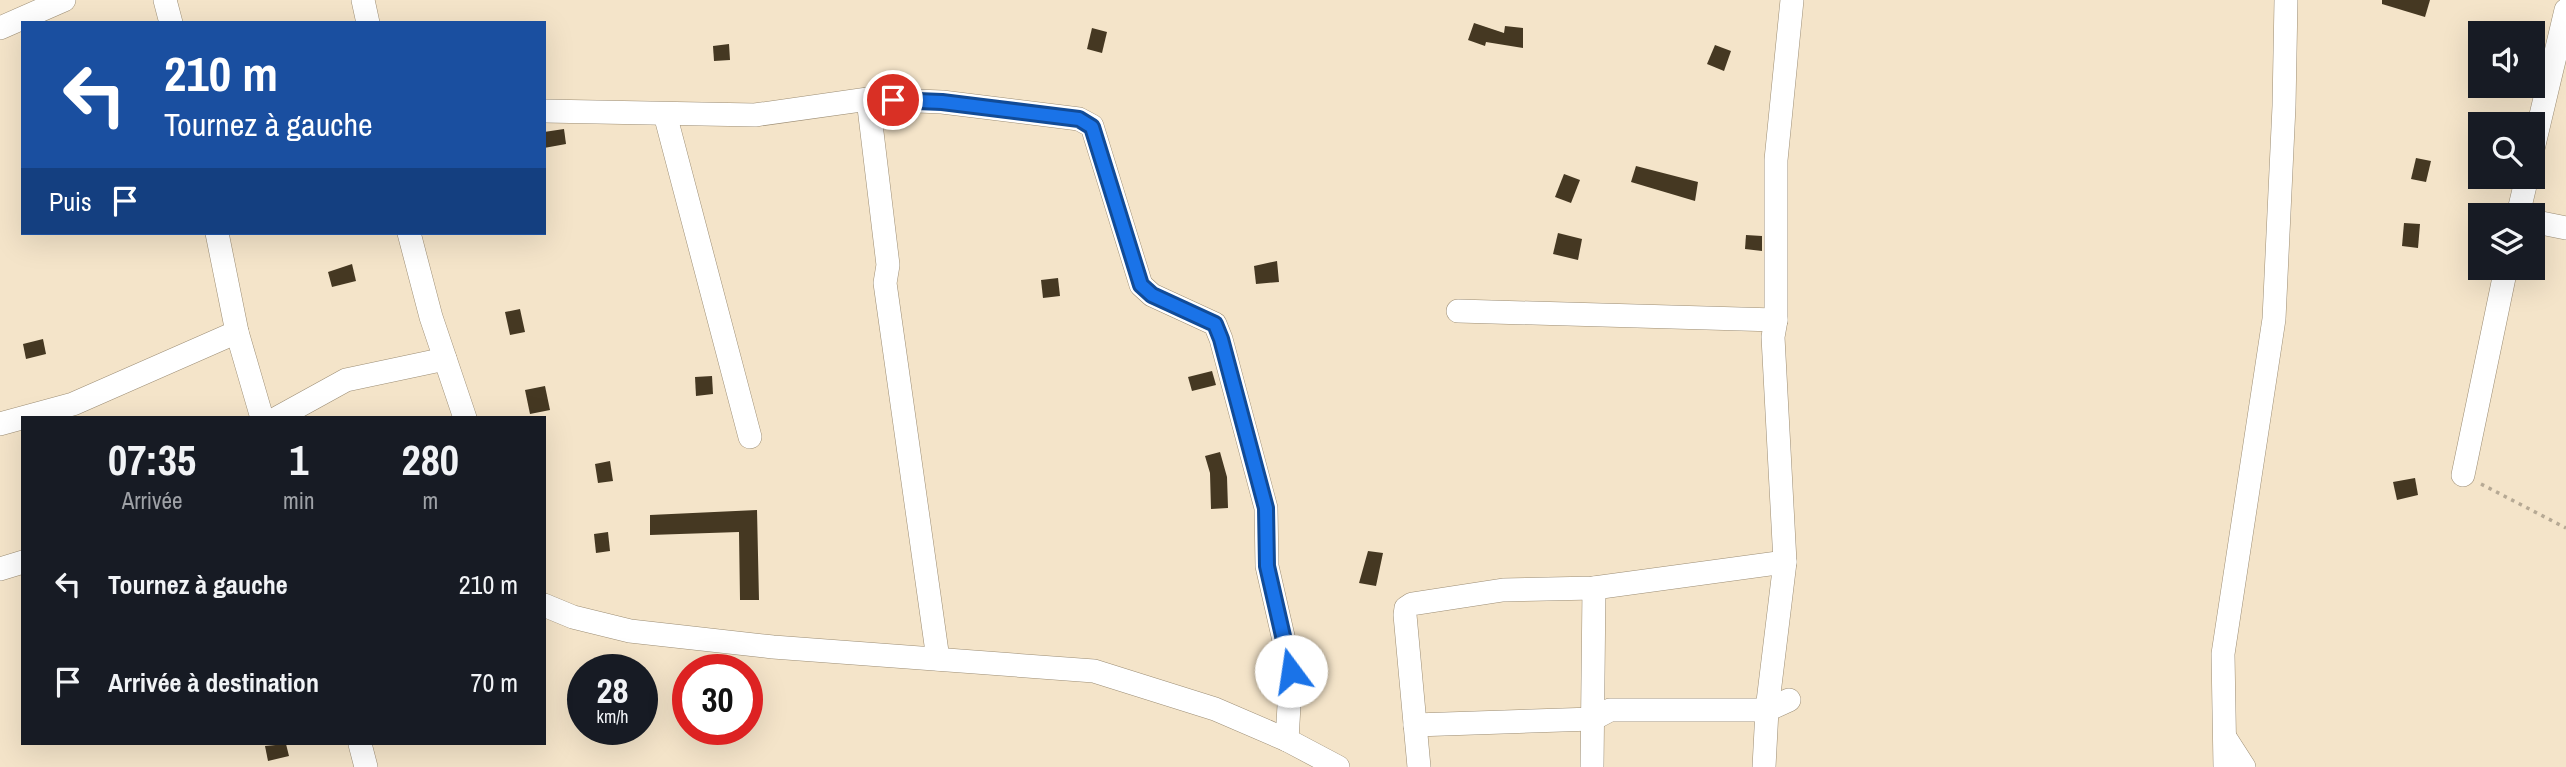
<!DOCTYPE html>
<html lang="fr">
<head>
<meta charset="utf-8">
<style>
  body { margin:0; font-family:"Archivo Narrow",sans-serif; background:#20242c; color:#f1f3f6; height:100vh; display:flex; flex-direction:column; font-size:26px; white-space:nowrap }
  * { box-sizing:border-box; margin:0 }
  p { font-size:23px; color:#9ea1a6 }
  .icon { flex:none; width:38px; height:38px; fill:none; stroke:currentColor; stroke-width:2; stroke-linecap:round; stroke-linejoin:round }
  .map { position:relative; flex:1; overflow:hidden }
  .side { position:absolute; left:21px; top:416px; width:525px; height:329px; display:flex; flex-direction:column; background:#171b24; border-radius:0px; box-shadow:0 7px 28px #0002 }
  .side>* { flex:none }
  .hud { position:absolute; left:21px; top:21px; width:525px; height:214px; border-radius:0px; box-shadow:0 7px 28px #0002; background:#1a4fa0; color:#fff; overflow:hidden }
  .tools { position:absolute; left:2468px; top:21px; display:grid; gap:14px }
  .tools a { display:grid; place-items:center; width:77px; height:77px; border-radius:0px; background:#171b24; box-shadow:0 7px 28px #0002; font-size:35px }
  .speed { position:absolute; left:567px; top:654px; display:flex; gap:14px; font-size:35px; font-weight:700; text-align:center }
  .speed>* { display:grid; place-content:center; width:91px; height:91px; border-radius:50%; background:#171b24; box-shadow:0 7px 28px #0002; line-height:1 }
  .speed small { font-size:18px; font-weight:400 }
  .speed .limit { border:10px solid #d22; background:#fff; color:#111 }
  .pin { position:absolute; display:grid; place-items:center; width:60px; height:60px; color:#fff; margin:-30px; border:4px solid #fff; border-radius:50%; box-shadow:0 2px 7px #0007 }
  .me { position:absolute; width:77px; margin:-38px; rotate:346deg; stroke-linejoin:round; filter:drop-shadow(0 0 5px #0008) }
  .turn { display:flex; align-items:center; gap:24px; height:147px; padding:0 28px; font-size:32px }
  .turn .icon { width:91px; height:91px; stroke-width:2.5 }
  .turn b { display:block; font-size:49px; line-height:60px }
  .then { display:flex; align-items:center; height:66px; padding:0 28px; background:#0003; gap:14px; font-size:26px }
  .eta { display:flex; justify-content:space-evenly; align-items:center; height:119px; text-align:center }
  .eta b { font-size:42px; font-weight:800; line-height:49px }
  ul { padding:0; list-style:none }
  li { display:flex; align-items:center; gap:21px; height:98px; padding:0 28px }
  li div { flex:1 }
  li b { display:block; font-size:26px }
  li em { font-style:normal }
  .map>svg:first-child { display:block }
  .building { fill:#453822 }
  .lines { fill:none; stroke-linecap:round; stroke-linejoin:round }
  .minor-casing { stroke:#9c8d74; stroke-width:24 }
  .path { stroke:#b6a994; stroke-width:3.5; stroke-dasharray:3.5 5; stroke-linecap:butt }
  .minor { stroke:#fff; stroke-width:23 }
  .route-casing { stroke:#114b97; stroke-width:18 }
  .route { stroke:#1a73e8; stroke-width:12 }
</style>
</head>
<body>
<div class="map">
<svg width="2566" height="767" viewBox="0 0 2566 767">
  <rect width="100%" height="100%" fill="#f4e4c9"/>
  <!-- building -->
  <g class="building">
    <polygon points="2382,0 2430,0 2425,17 2382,4"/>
    <polygon points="1474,23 1504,33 1505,26 1523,28 1523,48 1486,42 1485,46 1468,40"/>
    <polygon points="1092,28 1107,32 1102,53 1087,49"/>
    <polygon points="729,44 730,60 714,61 713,46"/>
    <polygon points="1715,45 1731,51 1724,71 1707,64"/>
    <polygon points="564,129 566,144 544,148 544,132"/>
    <polygon points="2416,158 2431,161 2426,182 2411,179"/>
    <polygon points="1636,166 1698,182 1695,201 1631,182"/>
    <polygon points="1564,174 1580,180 1571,203 1555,197"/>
    <polygon points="2404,223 2420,224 2418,248 2402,246"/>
    <polygon points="1558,233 1582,239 1578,260 1553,254"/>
    <polygon points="1746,235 1762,236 1762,251 1745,249"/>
    <polygon points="1277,261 1279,282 1256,284 1254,266"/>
    <polygon points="352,264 356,281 332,287 328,272"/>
    <polygon points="1058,278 1060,296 1043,298 1041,280"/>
    <polygon points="520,309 525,332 510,335 505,312"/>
    <polygon points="43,339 46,354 26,359 23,344"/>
    <polygon points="1212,371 1216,385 1192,391 1188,377"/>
    <polygon points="712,376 713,394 696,396 695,377"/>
    <polygon points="545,386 550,410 530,414 525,390"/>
    <polygon points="1220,452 1227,477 1228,508 1211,509 1210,473 1205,456"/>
    <polygon points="610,461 613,481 598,483 595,464"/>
    <polygon points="2415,478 2418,495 2397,500 2393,482"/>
    <polygon points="757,510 759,600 740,600 739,532 650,535 650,515"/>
    <polygon points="608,532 610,551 596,553 594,534"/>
    <polygon points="1368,551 1383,553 1376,586 1359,583"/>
    <polygon points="286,744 289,756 268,761 265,746"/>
  </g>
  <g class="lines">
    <defs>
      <g id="minor">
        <polyline points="165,0 171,23"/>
        <polyline points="363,0 368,23"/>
        <polyline points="0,28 64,0"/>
        <polyline points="868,99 888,265 885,283 938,659"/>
        <polyline points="544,111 755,115 868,99 942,102 1079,119 1092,126 1141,285 1152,295 1215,324 1221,339 1266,508 1267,566 1291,671 1287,740"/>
        <polyline points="665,114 750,437"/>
        <polyline points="2532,153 2566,10"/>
        <polyline points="2518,215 2527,177"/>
        <polyline points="2532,221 2566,228"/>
        <polyline points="217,233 237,332 262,418"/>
        <polyline points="409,233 431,317 465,418"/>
        <polyline points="1458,311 1776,320"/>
        <polyline points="277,418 346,380 445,359"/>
        <polyline points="0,424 73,404 237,332"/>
        <polyline points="2463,475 2506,268"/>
        <polyline points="0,569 23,562"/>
        <polyline points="544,605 573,617 630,631 773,647 1094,671 1215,709 1287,740 1338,767"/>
        <polyline points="1415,725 1593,719 1610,710 1767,710 1789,700"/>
        <polyline points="2226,739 2244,767"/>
        <polyline points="360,744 366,767"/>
        <polyline points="1419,767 1405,615 1406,608 1412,604 1503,590 1594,588 1785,562"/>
        <polyline points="1592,767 1594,588"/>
        <polyline points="1764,767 1767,710 1785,562 1773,337 1776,320 1776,160 1792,0"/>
        <polyline points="2225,767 2223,654 2274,319 2284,106 2286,0"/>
      </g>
    </defs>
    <!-- minor casing -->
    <use href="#minor" class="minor-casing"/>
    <!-- path -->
    <polyline class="path" points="2481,484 2566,528"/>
    <!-- minor -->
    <use href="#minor" class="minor"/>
  </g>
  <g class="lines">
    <defs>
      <polyline id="route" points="893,100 942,102 1079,119 1092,127 1141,285 1152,295 1215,324 1221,339 1266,508 1267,566 1291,671"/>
    </defs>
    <!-- route casing -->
    <use href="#route" class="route-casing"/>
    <!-- route -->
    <use href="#route" class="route"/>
  </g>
</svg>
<div class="tools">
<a><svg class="icon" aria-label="sound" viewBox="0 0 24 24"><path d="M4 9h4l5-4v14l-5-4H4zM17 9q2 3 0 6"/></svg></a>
<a><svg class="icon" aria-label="search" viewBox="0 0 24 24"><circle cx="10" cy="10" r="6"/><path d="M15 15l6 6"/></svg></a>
<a><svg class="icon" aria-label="layers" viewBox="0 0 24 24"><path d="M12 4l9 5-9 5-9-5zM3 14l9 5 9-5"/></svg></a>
</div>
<div class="speed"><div>28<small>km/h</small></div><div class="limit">30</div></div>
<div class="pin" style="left:893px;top:100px;background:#d93025"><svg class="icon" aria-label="arrive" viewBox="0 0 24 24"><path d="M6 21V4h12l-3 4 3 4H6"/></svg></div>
<svg class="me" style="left:1291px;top:671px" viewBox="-20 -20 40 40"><circle r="19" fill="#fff"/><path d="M0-13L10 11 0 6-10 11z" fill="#1a73e8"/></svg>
<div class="hud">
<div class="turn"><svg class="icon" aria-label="left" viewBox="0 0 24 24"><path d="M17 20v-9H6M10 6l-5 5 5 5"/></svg><div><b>210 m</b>Tournez à gauche</div></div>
<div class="then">Puis<svg class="icon" aria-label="arrive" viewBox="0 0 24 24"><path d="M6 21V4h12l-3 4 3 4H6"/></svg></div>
</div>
<section class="side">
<div class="eta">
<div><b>07:35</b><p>Arrivée</p></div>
<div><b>1</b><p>min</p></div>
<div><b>280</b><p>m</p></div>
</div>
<ul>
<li><svg class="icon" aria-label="left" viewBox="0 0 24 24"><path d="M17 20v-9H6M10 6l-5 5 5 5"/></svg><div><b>Tournez à gauche</b></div><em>210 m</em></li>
<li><svg class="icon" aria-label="arrive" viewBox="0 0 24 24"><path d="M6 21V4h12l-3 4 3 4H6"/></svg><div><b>Arrivée à destination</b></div><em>70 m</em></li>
</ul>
</section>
</div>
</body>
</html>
